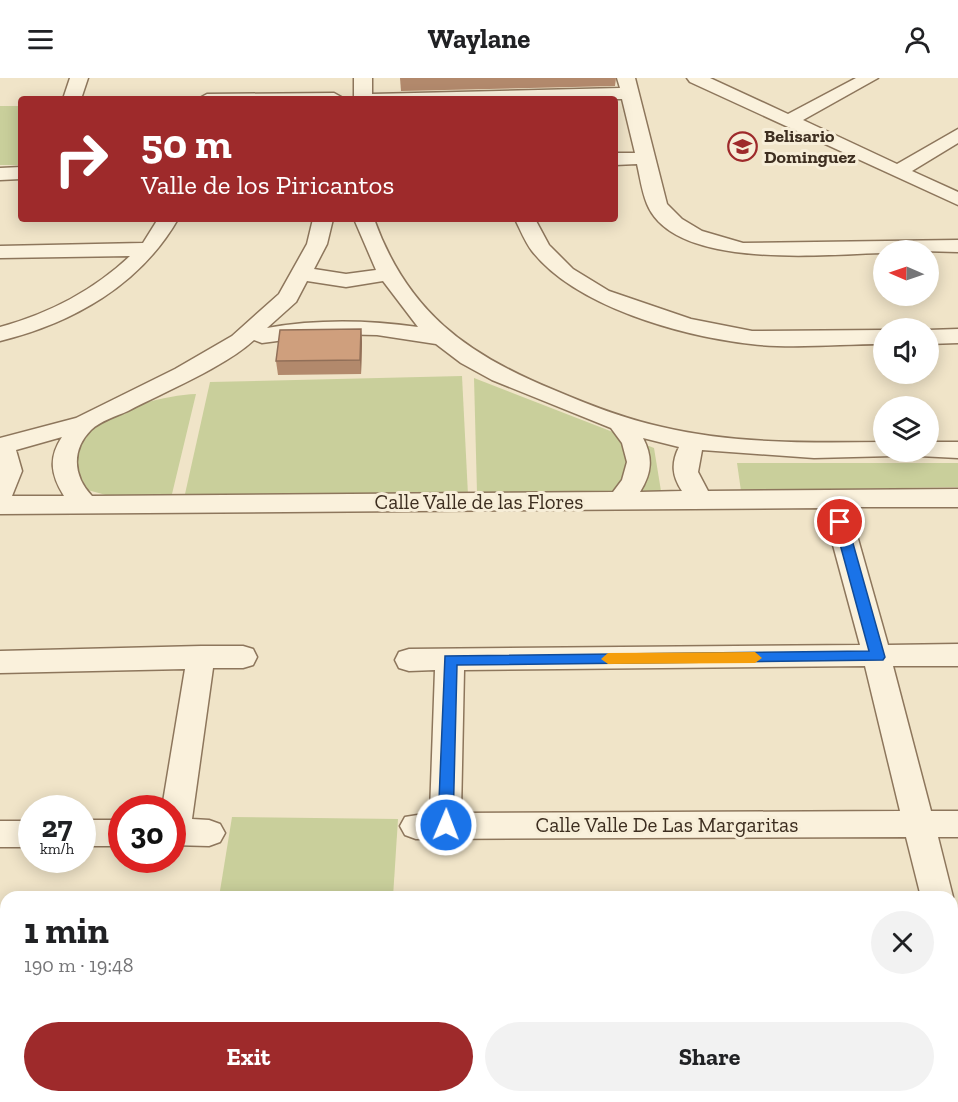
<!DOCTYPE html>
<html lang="en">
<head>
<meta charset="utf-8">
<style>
  body { margin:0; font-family:"Zilla Slab",serif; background:#f2f2f2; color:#202124; height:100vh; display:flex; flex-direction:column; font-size:22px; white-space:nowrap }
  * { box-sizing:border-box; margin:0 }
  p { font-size:20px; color:#757577 }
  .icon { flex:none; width:33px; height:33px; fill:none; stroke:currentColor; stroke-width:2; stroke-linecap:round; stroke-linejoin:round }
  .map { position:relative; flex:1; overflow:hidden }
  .panel { position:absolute; left:0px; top:813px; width:958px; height:212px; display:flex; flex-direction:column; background:#fff; border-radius:18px 18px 0 0; box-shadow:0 3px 15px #0003 }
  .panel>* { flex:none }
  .banner { position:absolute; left:18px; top:18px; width:600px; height:126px; border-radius:6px; box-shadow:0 3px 15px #0003; background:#9e2a2b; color:#fff; overflow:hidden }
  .needle { width:39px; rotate:272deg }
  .fabs { position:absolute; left:873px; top:162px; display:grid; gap:12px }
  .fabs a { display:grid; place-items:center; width:66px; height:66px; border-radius:50%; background:#fff; box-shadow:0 3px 15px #0003; font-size:30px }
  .speed { position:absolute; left:18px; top:717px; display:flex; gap:12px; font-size:30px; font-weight:700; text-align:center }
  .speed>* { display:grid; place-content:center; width:78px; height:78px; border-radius:50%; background:#fff; box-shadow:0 3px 15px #0003; line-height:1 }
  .speed small { font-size:15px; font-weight:400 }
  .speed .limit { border:9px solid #d22; background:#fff; color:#111 }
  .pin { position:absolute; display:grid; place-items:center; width:51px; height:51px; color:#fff; margin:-26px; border:3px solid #fff; border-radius:50%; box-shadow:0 2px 6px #0007 }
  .me { position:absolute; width:66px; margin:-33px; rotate:1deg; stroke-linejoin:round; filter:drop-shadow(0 0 4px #0008) }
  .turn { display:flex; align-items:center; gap:21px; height:126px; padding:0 24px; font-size:27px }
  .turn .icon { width:78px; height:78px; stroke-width:2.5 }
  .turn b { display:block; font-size:42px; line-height:51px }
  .round { display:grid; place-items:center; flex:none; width:63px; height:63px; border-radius:32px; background:#f2f2f2 }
  .overview { display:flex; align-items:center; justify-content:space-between; height:102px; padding:0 24px }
  h1 { font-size:36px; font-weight:700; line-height:45px }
  .cta { display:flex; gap:12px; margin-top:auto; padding:12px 24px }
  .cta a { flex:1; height:69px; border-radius:36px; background:#9e2a2b; color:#fff; font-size:24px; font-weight:700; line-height:69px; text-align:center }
  .cta a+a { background:#f2f2f2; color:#202124 }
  header { display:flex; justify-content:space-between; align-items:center; height:78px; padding:0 24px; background:#fff; font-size:27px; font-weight:700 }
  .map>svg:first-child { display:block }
  .green { fill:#c9cf9b }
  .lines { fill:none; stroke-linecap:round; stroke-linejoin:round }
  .minor-casing { stroke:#8d765c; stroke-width:3 }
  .minor { fill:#faf1dc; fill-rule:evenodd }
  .wall { fill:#b2896c }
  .shaded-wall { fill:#916f58 }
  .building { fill:#cf9f7d; stroke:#916f58; stroke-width:1.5 }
  .route { fill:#1a73e8; stroke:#114b97; stroke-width:1.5 }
  .slow { fill:#f59e0b }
  .labels { text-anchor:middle; stroke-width:6; stroke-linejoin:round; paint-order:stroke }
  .far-poi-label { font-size:18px; font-weight:bold; fill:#3d2e20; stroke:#f7eed8; text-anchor:start }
  .street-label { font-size:21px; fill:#3d2e20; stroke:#f7eed8 }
</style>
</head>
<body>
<header><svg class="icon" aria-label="menu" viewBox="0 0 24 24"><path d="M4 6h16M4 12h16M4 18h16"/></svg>Waylane<svg class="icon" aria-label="person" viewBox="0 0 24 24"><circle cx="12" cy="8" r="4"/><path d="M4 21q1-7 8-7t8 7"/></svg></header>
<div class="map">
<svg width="958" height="1024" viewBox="0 0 958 1024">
  <rect width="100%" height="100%" fill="#f0e4c8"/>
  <!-- green -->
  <g class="green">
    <rect x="0" y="28" width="21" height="59"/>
    <polygon points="462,298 468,417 185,416 210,304"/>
    <polygon points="474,300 654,370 661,413 477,415"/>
    <path d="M196,316L172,416C146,432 102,416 75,408L72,371C78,363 85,352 94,347C120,330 165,317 196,316Z"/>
    <polygon points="737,385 958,385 958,409 741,413"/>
    <polygon points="232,739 398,741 393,819 219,819"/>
  </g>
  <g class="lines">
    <defs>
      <g id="minor">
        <polygon points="70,0 88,0 81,21 63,21"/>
        <path d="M354,0H372V16L620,10L617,0H635L667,126L682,141L702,153L743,165L958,162V174L884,172V175C826,176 674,193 647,126C642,114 640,99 637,86L615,87V75H635L622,21H354Z"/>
        <polygon points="687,0 710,0 788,36 856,0 878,0 803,42 897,86 958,51 958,65 912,93 958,114 958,127 690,4"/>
        <polygon points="334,15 343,20 198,21 207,16"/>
        <polygon points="21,89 21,101 0,102 0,90"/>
        <path d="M158,141H178C140,207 73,245 0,263V249C48,236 94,212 130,178L0,180V168L143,165Z"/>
        <path d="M313,141H333L327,166L314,191L346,196L376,192L354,141H374C407,233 466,276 554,312C589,327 625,341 662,349C734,366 810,365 884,364V374H895L893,378L814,380L702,372L698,394L708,413L958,411V429H849L888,567L958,566V588H893L931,733H958V759H938L953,819L952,821L921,819L906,759L416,761L405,757L400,748L405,739L430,735L435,592L409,593L399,590L395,582L399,574L409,571L860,567L823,430L0,436V360L76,340L175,291L232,258L279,216L307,166ZM307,203L346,209L383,203L418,249C367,242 317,241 267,250L296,224ZM330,256L377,257L436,266L461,285L492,302L611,350L622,365L627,384L622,402L613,414L92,418C73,398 71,372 91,352C100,343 117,338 128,333C164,314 225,289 254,262L262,265ZM62,359C48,380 51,397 64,418H12L22,393L16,372ZM643,360L679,369C671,385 672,398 682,413L640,414C652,395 653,379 643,360ZM865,588L900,733L461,735L464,592Z"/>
        <path d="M515,141H535L549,167L573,191L609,213L691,241L752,253L884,252V266C843,266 789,271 751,266C682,258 576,229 532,173C525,164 520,151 515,141Z"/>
        <polygon points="958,251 958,265 928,266 928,252"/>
        <polygon points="928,364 958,364 958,380 919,378 917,374 928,374"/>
        <polygon points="201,568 243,568 253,571 257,579 253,587 243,590 213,590 192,741 209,742 220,746 225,755 220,764 209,768 172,767 172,730 162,730 185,591 0,595 0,573"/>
        <rect x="82" y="742" width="40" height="26"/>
        <rect x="0" y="743" width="32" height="26"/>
        <polygon points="952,859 958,861 958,909 952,907"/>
        <rect x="952" y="935" width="6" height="32"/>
        <polygon points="6,949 6,983 0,984 0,950"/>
        <polygon points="118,1018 154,1018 153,1024 117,1024"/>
        <rect x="430" y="1018" width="36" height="6"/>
      </g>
    </defs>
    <!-- minor casing -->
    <use href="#minor" class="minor-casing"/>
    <!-- minor -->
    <use href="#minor" class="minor"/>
  </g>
  <!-- wall -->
  <g class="wall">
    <polygon points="400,0 616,0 615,8 401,13"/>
    <polygon points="361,251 362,264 361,296 278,297 276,283"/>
  </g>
  <!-- shaded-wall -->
  <polygon class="shaded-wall" points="361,251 362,264 361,296 360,282"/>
  <!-- building -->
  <polygon class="building" points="361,251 360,282 276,283 280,252"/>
  <!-- route -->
  <polygon class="route" points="840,440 847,444 885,579 883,582 457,587 453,747 451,751 440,751 438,747 445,578 869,573 834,444"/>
  <!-- slow -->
  <polygon class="slow" points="755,574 762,580 755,585 608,586 601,581 608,575"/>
  <!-- icons -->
  <defs>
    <symbol id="school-ring" viewBox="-11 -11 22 22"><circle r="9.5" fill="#f7eed8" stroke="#9e2a2b" stroke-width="1.5"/><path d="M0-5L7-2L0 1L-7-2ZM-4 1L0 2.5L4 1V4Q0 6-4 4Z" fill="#9e2a2b"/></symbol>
  </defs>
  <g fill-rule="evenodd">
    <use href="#school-ring" x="726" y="52" width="33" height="33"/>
  </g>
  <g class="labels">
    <!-- far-poi labels -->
    <g class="far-poi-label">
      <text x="764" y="64">Belisario<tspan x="764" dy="21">Dominguez</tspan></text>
    </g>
    <!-- street labels -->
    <g class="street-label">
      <text x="479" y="431">Calle Valle de las Flores</text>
      <text x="667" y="754">Calle Valle De Las Margaritas</text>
    </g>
  </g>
</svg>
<div class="fabs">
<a><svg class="needle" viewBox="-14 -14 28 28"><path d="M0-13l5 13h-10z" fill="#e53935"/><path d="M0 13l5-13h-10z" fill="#757577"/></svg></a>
<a><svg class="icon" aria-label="sound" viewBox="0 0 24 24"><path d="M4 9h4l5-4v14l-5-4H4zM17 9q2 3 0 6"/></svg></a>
<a><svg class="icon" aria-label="layers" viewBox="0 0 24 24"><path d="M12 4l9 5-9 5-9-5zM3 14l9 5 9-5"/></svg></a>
</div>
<div class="speed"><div>27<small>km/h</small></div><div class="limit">30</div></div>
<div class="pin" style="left:840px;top:444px;background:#d93025"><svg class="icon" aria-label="arrive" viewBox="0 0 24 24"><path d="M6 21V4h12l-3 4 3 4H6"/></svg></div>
<svg class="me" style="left:446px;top:747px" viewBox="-20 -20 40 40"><circle r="17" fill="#1a73e8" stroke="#fff" stroke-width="3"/><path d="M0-11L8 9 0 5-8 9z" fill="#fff"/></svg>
<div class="banner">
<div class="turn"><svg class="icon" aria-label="right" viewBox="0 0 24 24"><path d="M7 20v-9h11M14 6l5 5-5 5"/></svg><div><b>50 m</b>Valle de los Piricantos</div></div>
</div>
<section class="panel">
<div class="overview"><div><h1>1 min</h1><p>190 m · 19:48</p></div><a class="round"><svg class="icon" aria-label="close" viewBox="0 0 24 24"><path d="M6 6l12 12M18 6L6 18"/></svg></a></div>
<div class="cta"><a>Exit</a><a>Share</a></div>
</section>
</div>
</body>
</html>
